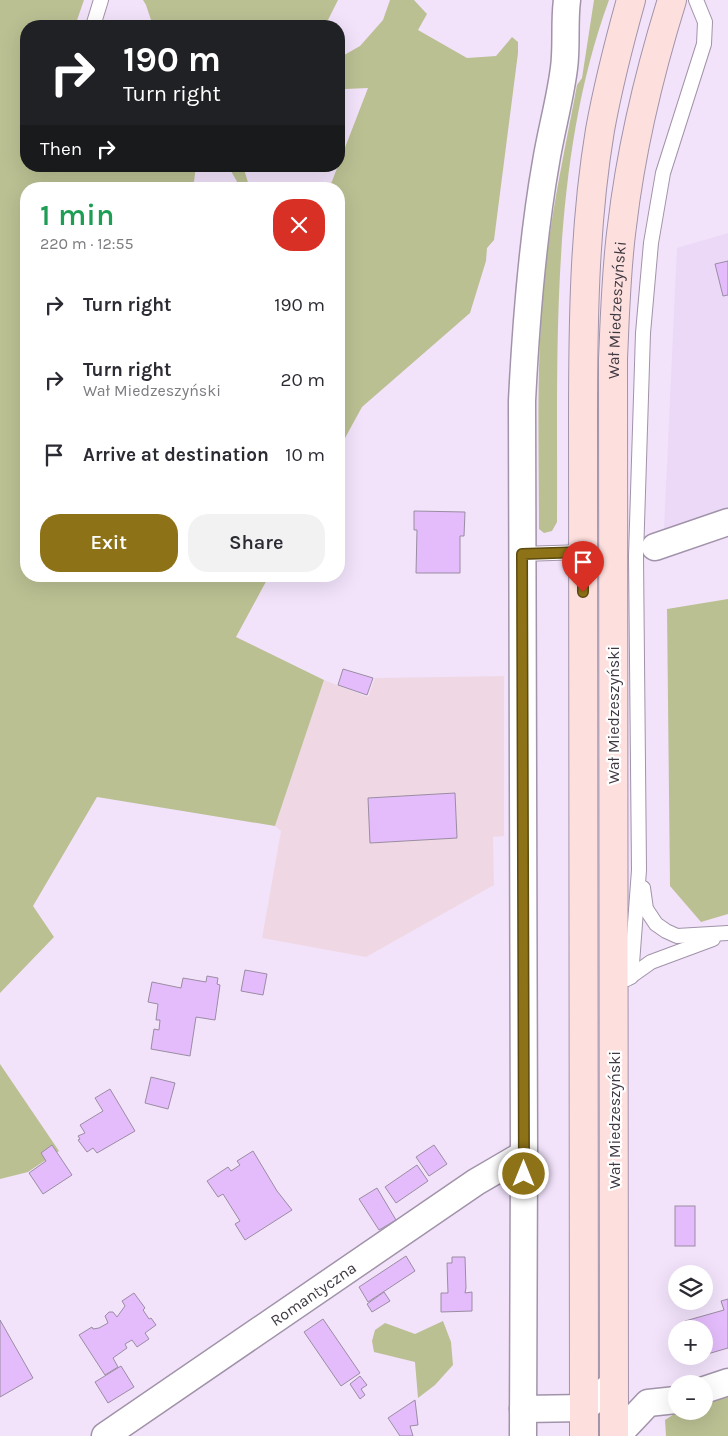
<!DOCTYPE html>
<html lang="en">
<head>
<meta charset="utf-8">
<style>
  body { margin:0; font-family:Karla,sans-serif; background:#f2f2f3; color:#2b2b33; height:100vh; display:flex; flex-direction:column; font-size:19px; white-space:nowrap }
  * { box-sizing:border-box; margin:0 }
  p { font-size:16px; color:#7c7c81 }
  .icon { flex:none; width:28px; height:28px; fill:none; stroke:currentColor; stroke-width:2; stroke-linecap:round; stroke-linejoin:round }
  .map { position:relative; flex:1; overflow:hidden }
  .drawer { position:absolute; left:20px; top:182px; width:325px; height:400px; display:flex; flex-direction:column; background:#fff; border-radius:20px; box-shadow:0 5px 20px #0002 }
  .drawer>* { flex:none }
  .banner { position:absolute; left:20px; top:20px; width:325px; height:152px; border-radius:20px; box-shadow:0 5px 20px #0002; background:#202124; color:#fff; overflow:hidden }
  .fabs { position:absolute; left:668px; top:1265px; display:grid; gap:10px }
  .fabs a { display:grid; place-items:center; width:45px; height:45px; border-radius:50%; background:#fff; box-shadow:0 5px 20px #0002; font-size:25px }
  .pin { position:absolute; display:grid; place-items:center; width:42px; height:42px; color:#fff; margin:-51px -21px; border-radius:50% 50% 50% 0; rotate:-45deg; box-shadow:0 0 5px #0007 }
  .pin .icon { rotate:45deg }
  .me { position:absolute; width:55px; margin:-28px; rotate:0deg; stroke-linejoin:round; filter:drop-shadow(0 0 4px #0008) }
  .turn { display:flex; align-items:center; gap:18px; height:105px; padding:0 20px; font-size:22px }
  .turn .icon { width:65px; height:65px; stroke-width:2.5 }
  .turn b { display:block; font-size:35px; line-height:42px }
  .then { display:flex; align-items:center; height:48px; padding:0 20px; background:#0003; gap:10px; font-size:19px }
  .round { display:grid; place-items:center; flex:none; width:52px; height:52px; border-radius:20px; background:#f2f2f3 }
  .overview { display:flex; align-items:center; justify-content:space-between; height:85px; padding:0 20px }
  h1 { font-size:30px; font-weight:600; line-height:38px; color:#1e9e55 }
  .cta { display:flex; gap:10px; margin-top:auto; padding:10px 20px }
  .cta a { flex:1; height:58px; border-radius:20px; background:#8e7217; color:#fff; font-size:20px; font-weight:600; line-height:58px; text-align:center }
  .cta a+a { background:#f2f2f3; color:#2b2b33 }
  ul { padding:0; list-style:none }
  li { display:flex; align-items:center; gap:15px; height:75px; padding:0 20px }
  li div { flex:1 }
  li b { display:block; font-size:19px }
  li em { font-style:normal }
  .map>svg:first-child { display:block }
  .built { fill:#ecd9f8 }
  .industrial { fill:#efd8e4 }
  .green { fill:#bbc093 }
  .building { fill:#e4bcfb; stroke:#9a8da2 }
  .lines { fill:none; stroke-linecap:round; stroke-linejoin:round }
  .lane-casing { stroke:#a193a9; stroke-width:16 }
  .street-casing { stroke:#a193a9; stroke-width:29 }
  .secondary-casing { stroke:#a193a9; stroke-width:30 }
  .lane { stroke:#fff; stroke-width:14 }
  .street { stroke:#fff; stroke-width:26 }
  .secondary { stroke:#fde0de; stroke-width:28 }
  .route-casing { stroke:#5c4a0f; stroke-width:12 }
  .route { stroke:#8e7217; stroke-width:9 }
  .labels { text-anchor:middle; stroke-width:4.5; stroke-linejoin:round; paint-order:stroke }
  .street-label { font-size:16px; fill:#3e3841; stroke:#fff }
</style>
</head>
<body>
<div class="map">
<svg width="728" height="1436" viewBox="0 0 728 1436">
  <rect width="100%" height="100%" fill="#f2e3fb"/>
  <!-- built -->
  <polygon class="built" points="728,233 728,515 668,535 664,528 677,248"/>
  <!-- industrial -->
  <polygon class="industrial" points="504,676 504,836 493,837 494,885 366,957 262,938 281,831 275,826 324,680 368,697 375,678"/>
  <!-- green -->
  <g class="green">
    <polygon points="0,0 84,0 75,26 26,26 26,166 196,166 193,189 26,189 26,576 269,576 236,637 324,680 275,826 97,797 33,906 54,937 0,993"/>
    <polygon points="143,0 338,0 328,20 319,26 153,26 146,5"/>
    <polygon points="390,0 414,0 427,14 418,30 467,58 496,56 512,37 518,42 518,53 494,240 487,248 486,261 470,313 362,407 339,449 339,189 329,189 368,88 345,89 339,93 339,58 360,46 383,20"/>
    <path d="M594,0H609C549,164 558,350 557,522L552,531L544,533L539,529C539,447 536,365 544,283C550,216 565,150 577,85L582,78Z"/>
    <polygon points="228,166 243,166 250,189 236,189 239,185"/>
    <polygon points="728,599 728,914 701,922 670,886 667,609"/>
    <polygon points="0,1064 59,1151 28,1172 0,1179"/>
    <polygon points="443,1321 451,1342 453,1365 435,1385 418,1398 415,1362 374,1352 372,1341 375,1330 385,1323 415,1334"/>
    <polygon points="728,1394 728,1436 666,1436 665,1420 679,1411 704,1411 704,1402"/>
  </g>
  <!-- building -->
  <g class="building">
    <polygon points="728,261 728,295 723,296 715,264"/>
    <polygon points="414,511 465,512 464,536 460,536 460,573 416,573 417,530 414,530"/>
    <polygon points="343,669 373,678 367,695 338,685"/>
    <polygon points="455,793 457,838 370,843 368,798"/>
    <polygon points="245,970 267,974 263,995 241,991"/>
    <polygon points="207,976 218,978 217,984 220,985 215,1020 196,1017 190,1056 151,1049 154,1029 159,1030 160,1020 156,1020 158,1004 148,1002 152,982 181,988 183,978 206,982"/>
    <polygon points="151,1077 175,1083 168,1109 145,1103"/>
    <polygon points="110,1089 135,1131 97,1153 93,1148 87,1152 78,1140 80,1139 78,1136 85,1133 80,1125 103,1111 95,1098"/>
    <polygon points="52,1145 72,1175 43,1194 29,1173 46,1161 41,1153"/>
    <polygon points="434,1145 447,1164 429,1176 416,1157"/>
    <polygon points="253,1151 277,1191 292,1210 245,1240 235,1224 240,1221 223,1194 218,1197 207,1181 228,1167 231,1171 240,1165 237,1161"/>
    <polygon points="417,1165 428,1181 396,1203 385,1187"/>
    <polygon points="377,1188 396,1220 379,1230 359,1199"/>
    <rect x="675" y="1206" width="20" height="40"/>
    <polygon points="406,1256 415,1271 368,1302 359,1287"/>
    <polygon points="452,1257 465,1257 466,1288 465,1293 472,1292 472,1311 441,1312 441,1293 448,1293 447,1263 452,1263"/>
    <polygon points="384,1292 390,1301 372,1312 367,1304"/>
    <polygon points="134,1293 145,1308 143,1310 149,1319 151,1318 156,1325 145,1333 149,1339 137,1347 132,1340 125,1344 127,1348 113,1358 118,1367 105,1375 79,1335 92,1327 93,1329 99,1328 108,1323 105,1316 109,1312 113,1312 117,1317 125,1306 122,1301"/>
    <polygon points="728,1299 728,1348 704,1355 704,1329 688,1329 685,1321 724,1310 721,1301"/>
    <polygon points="323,1319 360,1373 341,1386 304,1332"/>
    <polygon points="0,1320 33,1378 0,1397"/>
    <polygon points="121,1366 134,1387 108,1403 95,1382"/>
    <polygon points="360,1376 367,1385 361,1389 365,1395 360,1399 350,1384"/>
    <polygon points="415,1400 418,1425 410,1426 413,1436 400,1436 388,1418"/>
  </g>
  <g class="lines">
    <defs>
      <g id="lane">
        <polyline points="93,26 101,0"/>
        <polyline points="522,554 583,552"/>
        <polyline points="643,888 646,909 656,924 666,931 677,936 728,933"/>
        <polyline points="631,977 639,870 636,556 643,333 651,243 663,173 704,44 705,22 696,0"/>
        <polyline points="627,979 651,962 713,939"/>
      </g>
      <g id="street">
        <polyline points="655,547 728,522"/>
        <polyline points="704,1390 728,1382"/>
        <polyline points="523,1409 585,1408 614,1383"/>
        <path id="s1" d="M105,1436L476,1182L524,1154"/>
        <path d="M523,1436L524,1154L522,401C526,321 532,241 546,162C551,131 560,100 564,68C567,46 564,23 567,0"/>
        <polyline points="617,1436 648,1403 676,1400"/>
      </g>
      <g id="secondary">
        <path d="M584,1436L583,422C583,325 584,226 600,130C608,86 619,43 631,0"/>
        <path id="s2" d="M614,1436L613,359C615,315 616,270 622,226C631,149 649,74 672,0"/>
      </g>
    </defs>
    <!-- lane casing -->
    <use href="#lane" class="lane-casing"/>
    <!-- street casing -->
    <use href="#street" class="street-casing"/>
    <!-- secondary casing -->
    <use href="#secondary" class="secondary-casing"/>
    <!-- lane -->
    <use href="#lane" class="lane"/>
    <!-- street -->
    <use href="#street" class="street"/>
    <!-- secondary -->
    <use href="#secondary" class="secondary"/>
  </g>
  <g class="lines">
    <defs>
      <polyline id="route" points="524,1174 522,554 583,552 583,592"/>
    </defs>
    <!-- route casing -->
    <use href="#route" class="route-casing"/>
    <!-- route -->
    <use href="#route" class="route"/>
  </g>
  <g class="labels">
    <!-- street labels -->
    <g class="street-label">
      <text dy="6" stroke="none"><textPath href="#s2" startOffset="1126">Wał Miedzeszyński</textPath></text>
      <text transform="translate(613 715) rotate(-90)" y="6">Wał Miedzeszyński</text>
      <text transform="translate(614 1120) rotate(-90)" y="6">Wał Miedzeszyński</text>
      <text dy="6" stroke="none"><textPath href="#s1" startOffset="252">Romantyczna</textPath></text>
    </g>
  </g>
</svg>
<div class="fabs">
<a><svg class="icon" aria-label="layers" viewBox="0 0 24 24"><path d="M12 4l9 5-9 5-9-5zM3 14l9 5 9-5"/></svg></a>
<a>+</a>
<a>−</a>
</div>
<div class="pin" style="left:583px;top:592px;background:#d93025"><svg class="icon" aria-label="arrive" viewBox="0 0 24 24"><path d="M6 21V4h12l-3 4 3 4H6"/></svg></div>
<svg class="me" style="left:524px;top:1174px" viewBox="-20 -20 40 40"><circle r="17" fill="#8e7217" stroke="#fff" stroke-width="3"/><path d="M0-11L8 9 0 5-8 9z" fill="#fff"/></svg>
<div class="banner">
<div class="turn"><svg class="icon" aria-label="right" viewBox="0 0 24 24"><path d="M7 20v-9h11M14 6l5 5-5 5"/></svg><div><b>190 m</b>Turn right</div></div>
<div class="then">Then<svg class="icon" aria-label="right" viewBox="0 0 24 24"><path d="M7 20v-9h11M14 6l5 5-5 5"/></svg></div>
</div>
<section class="drawer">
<div class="overview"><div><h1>1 min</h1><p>220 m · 12:55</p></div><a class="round" style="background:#d93025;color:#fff"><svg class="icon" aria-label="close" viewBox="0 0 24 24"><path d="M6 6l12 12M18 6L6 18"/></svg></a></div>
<ul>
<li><svg class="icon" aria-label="right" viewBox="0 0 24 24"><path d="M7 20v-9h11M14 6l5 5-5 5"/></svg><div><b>Turn right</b></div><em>190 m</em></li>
<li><svg class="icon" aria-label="right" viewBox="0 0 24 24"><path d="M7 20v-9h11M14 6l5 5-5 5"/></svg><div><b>Turn right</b><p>Wał Miedzeszyński</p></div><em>20 m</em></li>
<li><svg class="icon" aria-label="arrive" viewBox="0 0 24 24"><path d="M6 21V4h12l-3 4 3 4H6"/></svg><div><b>Arrive at destination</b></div><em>10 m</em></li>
</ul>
<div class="cta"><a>Exit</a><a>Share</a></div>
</section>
</div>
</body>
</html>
